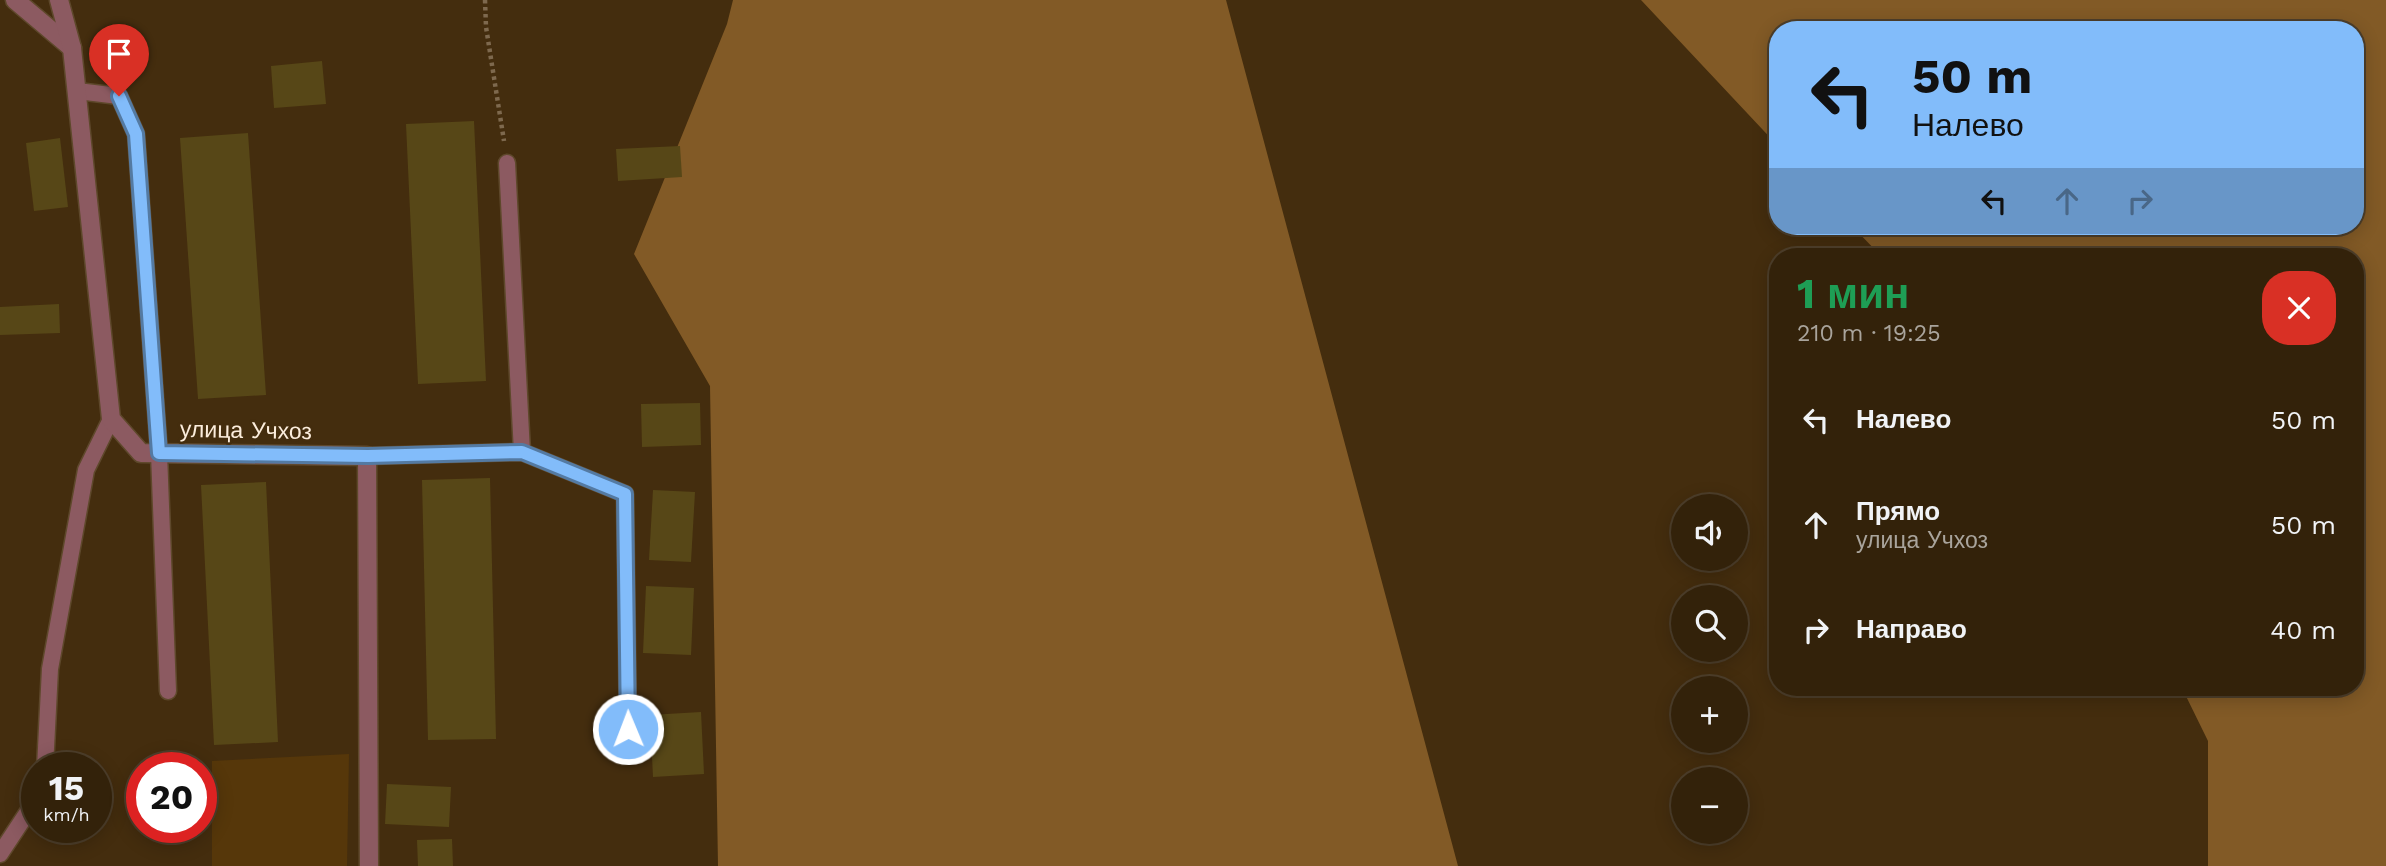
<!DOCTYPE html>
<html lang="ru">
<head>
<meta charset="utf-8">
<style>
  body { margin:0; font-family:"Work Sans",sans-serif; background:#3b2a13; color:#f1f3f6; height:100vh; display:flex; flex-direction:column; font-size:26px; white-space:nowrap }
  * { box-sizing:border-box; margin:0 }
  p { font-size:23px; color:#a9a49c }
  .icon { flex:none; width:38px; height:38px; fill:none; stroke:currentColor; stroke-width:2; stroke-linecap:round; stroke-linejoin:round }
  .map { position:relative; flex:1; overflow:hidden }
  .side { position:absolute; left:1769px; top:248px; width:595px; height:448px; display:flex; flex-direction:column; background:#33220a; border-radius:28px; box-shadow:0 4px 18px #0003,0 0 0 2px #4e3f2b }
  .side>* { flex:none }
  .guide { position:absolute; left:1769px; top:21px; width:595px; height:214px; border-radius:28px; box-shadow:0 4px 18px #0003,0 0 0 2px #4e3f2b; background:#82bcfa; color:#111; overflow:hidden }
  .controls { position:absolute; left:1671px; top:494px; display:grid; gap:14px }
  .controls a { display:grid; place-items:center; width:77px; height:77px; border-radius:50%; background:#33220a; box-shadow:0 4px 18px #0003,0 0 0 2px #4e3f2b; font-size:35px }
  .speed { position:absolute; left:21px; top:752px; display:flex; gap:14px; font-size:35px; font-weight:700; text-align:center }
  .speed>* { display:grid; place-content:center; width:91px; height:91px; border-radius:50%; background:#33220a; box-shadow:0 4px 18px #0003,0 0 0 2px #4e3f2b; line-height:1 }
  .speed small { font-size:18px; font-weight:400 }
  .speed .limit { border:10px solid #d22; background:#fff; color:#111 }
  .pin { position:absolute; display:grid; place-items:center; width:60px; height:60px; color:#fff; margin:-72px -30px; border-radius:50% 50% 50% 0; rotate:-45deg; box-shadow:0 0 7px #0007 }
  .pin .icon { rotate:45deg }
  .me { position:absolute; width:77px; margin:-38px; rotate:359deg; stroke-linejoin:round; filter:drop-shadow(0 0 5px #0008) }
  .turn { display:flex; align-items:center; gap:24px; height:147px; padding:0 28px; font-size:32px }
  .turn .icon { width:91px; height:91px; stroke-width:2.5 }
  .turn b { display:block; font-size:49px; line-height:60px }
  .lanes { display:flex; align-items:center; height:66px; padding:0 28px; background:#0003; justify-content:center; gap:35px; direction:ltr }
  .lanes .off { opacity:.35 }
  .round { display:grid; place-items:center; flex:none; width:74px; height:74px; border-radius:28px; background:#3b2a13 }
  .summary { display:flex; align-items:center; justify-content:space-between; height:119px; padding:0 28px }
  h1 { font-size:42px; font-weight:700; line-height:52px; color:#1e9e55 }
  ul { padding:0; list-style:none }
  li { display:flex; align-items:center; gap:21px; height:105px; padding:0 28px }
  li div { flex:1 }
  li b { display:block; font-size:26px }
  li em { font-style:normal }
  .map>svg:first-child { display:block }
  .green { fill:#56370a }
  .forest { fill:#825a26 }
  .building { fill:#574717 }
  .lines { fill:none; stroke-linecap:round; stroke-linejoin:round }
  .lane-casing { stroke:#5e482b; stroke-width:19 }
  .street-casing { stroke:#5e482b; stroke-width:21 }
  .path { stroke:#7e694e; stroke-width:4.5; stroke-dasharray:3.5 3.5; stroke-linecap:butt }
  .lane { stroke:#8c5a61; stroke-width:16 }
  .street { stroke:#8c5a61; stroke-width:18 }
  .route-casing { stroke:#547aa2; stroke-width:18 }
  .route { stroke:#82bcfa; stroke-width:12 }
  .labels { text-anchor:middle; stroke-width:5; stroke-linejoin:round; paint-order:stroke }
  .street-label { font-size:23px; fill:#fceddc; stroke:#442d0e }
</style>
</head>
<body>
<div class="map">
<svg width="2386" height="866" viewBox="0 0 2386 866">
  <rect width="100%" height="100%" fill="#442d0e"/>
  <!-- green -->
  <polygon class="green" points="349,754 347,866 212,866 212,761"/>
  <!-- forest -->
  <g class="forest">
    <polygon points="733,0 1226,0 1458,866 718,866 710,386 634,254 727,24"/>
    <polygon points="1641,0 2386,0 2386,866 2208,866 2208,741 2182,688 2356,688 2356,257 1882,257 1852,226 2356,226 2356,30 1778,30 1778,146"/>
  </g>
  <!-- building -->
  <g class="building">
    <polygon points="322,61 326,104 274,108 271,66"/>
    <polygon points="474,121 486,381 418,384 406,124"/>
    <polygon points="248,133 266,395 198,399 180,138"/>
    <polygon points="60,138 68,207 34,211 26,143"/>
    <polygon points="680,146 682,177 618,181 616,149"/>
    <polygon points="59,304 60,333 0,335 0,307"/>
    <polygon points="700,403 701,445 642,447 641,404"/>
    <polygon points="490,478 496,739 428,740 422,480"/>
    <polygon points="266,482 278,742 214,745 201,485"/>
    <polygon points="653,490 695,492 691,562 649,560"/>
    <polygon points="646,586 694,588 691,655 643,653"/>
    <polygon points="701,712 704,774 653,777 650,715"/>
    <polygon points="387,784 451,787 449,827 385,824"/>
    <polygon points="452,839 453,866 418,866 417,840"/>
  </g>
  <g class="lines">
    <defs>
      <g id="lane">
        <polyline points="77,91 119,96 136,134 159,453 168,691"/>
        <polyline points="507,163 522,452"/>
        <polyline points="367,456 522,452 625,494 628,729"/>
        <polyline points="45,768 50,669 86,470 111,419"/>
        <polyline points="0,854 37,798"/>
      </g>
      <g id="street">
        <polyline points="15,0 72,48"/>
        <polyline points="59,0 72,48 111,419 141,453 367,456 369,866"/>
      </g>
    </defs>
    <!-- lane casing -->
    <use href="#lane" class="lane-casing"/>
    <!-- street casing -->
    <use href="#street" class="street-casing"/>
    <!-- path -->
    <polyline class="path" points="485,0 486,27 504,141"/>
    <!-- lane -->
    <use href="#lane" class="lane"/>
    <!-- street -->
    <use href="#street" class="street"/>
  </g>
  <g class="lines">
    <defs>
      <polyline id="route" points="119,96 136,134 159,453 368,456 522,452 625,494 628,729"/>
    </defs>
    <!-- route casing -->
    <use href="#route" class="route-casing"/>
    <!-- route -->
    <use href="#route" class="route"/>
  </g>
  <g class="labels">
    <!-- street labels -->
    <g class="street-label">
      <text transform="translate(246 430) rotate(1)" y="8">улица Учхоз</text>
    </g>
  </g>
</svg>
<div class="controls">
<a><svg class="icon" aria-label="sound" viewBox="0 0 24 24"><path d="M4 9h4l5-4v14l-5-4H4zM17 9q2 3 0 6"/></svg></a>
<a><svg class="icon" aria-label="search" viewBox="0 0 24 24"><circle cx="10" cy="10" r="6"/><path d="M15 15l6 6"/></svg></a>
<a>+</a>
<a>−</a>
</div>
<div class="speed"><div>15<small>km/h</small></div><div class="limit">20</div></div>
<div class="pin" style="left:119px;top:96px;background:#d93025"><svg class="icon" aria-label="arrive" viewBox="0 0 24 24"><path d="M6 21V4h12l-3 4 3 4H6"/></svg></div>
<svg class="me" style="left:628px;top:729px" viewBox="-20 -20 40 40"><circle r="17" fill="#82bcfa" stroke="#fff" stroke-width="3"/><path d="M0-11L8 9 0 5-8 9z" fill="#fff"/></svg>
<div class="guide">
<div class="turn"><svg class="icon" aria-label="left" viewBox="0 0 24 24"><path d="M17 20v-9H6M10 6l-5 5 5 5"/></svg><div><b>50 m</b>Налево</div></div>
<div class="lanes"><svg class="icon" aria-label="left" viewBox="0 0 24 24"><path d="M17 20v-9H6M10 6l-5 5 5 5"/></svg><svg class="icon off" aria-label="ahead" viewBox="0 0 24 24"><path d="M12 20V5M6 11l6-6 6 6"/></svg><svg class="icon off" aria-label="right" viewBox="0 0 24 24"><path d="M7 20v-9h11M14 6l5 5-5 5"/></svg></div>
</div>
<section class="side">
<div class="summary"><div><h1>1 мин</h1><p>210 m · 19:25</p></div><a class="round" style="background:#d93025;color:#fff"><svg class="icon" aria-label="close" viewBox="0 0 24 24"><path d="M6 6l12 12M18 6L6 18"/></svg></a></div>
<ul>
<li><svg class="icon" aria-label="left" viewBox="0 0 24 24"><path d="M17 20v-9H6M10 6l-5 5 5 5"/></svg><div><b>Налево</b></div><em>50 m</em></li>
<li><svg class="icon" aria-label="ahead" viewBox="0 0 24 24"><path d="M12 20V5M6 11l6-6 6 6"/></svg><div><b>Прямо</b><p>улица Учхоз</p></div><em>50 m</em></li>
<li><svg class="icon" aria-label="right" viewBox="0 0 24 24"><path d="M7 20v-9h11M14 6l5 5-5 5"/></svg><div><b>Направо</b></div><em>40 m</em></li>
</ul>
</section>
</div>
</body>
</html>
